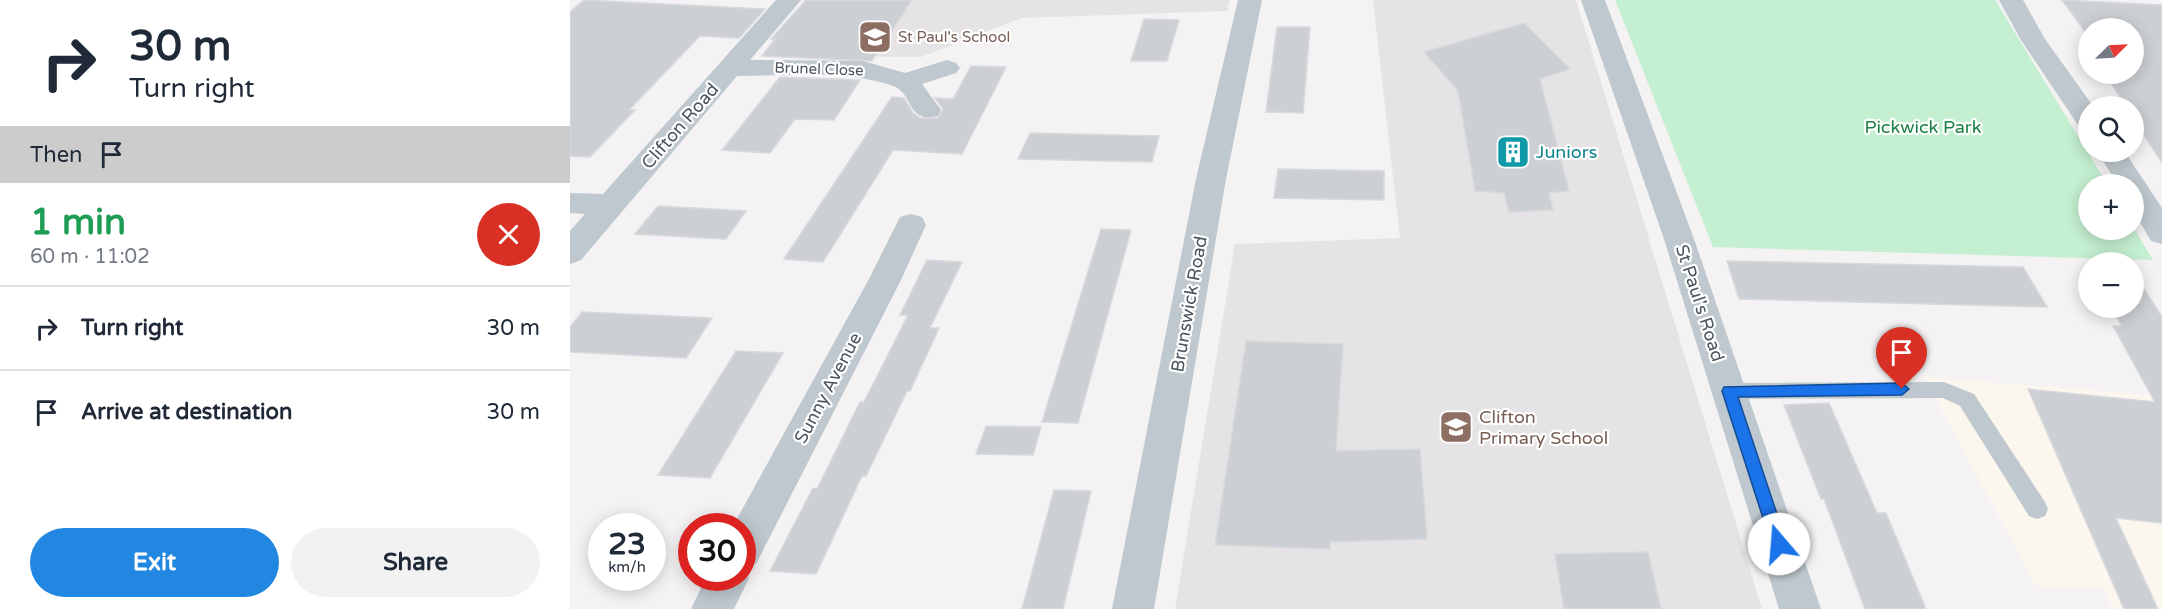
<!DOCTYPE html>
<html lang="en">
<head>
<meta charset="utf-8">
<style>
  body { margin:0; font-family:"Varela Round",sans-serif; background:#f2f2f3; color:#1f2937; height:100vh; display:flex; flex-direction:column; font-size:22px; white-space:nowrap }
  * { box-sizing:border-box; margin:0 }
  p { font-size:20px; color:#747a83 }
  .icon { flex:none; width:33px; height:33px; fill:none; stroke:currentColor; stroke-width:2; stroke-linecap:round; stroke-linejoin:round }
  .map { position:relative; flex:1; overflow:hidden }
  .panel { display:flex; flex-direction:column; background:#fff; width:570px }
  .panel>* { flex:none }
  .hud { background:#fff; color:#1f2937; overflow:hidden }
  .needle { width:39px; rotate:66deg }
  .fabs { position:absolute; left:1508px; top:18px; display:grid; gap:12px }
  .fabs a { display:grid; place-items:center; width:66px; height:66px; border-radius:50%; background:#fff; box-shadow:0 3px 15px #0003; font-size:30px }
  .speed { position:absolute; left:18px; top:513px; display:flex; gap:12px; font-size:30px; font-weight:700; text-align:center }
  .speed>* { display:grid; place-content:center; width:78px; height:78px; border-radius:50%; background:#fff; box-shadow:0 3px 15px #0003; line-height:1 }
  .speed small { font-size:15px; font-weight:400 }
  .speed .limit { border:9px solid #d22; background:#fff; color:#111 }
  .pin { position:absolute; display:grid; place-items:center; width:51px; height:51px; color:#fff; margin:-62px -26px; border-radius:50% 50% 50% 0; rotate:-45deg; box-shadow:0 0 6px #0007 }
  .pin .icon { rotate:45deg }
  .me { position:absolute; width:66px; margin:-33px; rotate:342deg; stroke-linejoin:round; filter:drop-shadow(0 0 4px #0008) }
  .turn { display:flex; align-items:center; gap:21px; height:126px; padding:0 30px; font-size:27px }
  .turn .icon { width:78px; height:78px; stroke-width:2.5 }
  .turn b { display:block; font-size:42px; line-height:51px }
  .then { display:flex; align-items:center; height:57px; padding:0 30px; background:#0003; gap:12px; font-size:22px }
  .round { display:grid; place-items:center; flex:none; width:63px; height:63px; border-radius:32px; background:#f2f2f3 }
  .headline { display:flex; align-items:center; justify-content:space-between; height:102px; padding:0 30px }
  h1 { font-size:36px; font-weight:700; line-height:45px; color:#1e9e55 }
  .primary-button { display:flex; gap:12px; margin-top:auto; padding:12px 30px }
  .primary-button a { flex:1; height:69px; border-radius:36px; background:#2187e0; color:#fff; font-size:24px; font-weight:700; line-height:69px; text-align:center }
  .primary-button a+a { background:#f2f2f3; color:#1f2937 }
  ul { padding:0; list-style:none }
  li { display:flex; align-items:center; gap:18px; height:84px; padding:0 30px; border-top:2px solid #e0e1e3 }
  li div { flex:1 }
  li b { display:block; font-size:22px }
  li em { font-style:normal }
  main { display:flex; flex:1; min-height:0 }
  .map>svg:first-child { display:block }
  .commercial { fill:#fcf7ee }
  .education { fill:#e5e3e4 }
  .green { fill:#c4efd0 }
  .building { fill:#ccd0d4; stroke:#d7d9dd; stroke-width:1.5 }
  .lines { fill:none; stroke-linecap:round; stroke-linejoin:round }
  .service { fill:#bec8ce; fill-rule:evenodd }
  .minor { fill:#bec8ce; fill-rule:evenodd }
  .route { fill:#1a73e8; stroke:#114b97; stroke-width:1.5 }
  .labels { text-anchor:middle; stroke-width:4.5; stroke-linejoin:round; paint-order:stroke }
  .far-education-label { font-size:15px; fill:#785e54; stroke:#fff; text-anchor:start }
  .far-street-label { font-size:15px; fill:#4a575f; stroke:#fff }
  .street-label { font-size:18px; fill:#4a575f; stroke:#fff }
  .park-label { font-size:18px; fill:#1b8044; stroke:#fff }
  .culture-label { font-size:18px; fill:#0d838f; stroke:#fff; text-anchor:start }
  .education-label { font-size:18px; fill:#785e54; stroke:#fff; text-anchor:start }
</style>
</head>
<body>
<main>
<section class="panel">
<div class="hud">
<div class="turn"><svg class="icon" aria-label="right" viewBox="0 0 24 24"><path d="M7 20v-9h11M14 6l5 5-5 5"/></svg><div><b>30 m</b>Turn right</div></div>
<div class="then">Then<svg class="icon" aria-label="arrive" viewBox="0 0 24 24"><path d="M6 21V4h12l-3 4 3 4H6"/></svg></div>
</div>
<div class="headline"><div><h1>1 min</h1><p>60 m · 11:02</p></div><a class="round" style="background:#d93025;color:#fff"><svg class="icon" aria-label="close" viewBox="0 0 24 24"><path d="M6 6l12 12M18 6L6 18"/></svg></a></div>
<ul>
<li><svg class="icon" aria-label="right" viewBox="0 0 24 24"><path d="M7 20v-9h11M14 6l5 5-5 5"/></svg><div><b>Turn right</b></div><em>30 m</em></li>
<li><svg class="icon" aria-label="arrive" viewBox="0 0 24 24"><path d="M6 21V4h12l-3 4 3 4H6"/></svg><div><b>Arrive at destination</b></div><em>30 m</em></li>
</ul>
<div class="primary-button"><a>Exit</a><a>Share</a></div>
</section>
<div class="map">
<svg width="1592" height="609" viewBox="0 0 1592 609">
  <rect width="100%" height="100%" fill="#f4f2f3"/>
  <!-- commercial -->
  <polygon class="commercial" points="1354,377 1592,396 1592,609 1543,609 1532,587 1467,587"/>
  <!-- education -->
  <g class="education">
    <polygon points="236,0 660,0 657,11 451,18 351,57 192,56"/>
    <polygon points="803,0 1006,0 1192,609 605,609 665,244 830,238"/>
  </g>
  <!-- green -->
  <polygon class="green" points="1045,0 1425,0 1537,184 1518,184 1518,230 1563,230 1563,227 1583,260 1143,247"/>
  <!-- building -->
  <g class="building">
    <polygon points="14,0 195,9 169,38 130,36 59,110 65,110 20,157 0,156 0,12"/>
    <polygon points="236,0 342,0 302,61 192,56 205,39 201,39"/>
    <polygon points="1492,0 1592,5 1592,163 1563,118 1563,106 1556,106 1535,74 1563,74 1563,28 1518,28 1518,36"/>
    <polygon points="574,19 609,20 597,61 561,61"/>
    <polygon points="954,23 1000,69 970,79 999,191 979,193 983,210 939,212 934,193 905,191 888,91 854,52"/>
    <polygon points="707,27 740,27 733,113 696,112"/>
    <polygon points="401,66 436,67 392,154 323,150 253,262 214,259 322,97 334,98 343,113 350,118 368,118 373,109 365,98 383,99"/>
    <polygon points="210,77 290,80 264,120 225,119 200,153 152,150"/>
    <polygon points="460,133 589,136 582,162 448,159"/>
    <polygon points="708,169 814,171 814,200 704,198"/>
    <polygon points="88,206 176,211 156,239 65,234"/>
    <polygon points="531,229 561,230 508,423 472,422"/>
    <polygon points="357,260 392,262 360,328 369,328 340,391 337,391 296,476 292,476 246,574 200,571 243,488 247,489 290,402 294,402 338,315 330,315"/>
    <polygon points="1157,261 1453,267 1477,307 1169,299"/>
    <polygon points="1563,271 1592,317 1592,523 1546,518 1588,609 1554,609 1458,389 1585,402 1543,326 1552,326 1541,308 1563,308"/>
    <polygon points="12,312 142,318 116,358 0,352 0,327"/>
    <polygon points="676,341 773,344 766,451 850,449 857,539 760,542 760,549 645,545"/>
    <polygon points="166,351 213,353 140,478 88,475"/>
    <polygon points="1259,403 1307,513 1316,513 1356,609 1295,609 1254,499 1251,499 1214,405"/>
    <polygon points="416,426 471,427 463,455 406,454"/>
    <polygon points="484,490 521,491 493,609 452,609"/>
    <polygon points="1078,552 1091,609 994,609 985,554"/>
  </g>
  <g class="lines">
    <!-- service -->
    <polygon class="service" points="1374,382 1404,394 1475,502 1478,509 1475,516 1467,519 1459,516 1390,406 1373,398 1159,399 1152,397 1149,391 1152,385 1159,383"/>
    <!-- minor -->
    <g class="minor">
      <path d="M206,0H231L180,60L293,61L335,73L377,60L386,63L390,68L386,73L352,84L371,110L368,116C336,124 344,93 323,86C275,69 218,76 167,76L11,260L0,264V231L15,214L0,213V193L33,194Z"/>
      <polygon points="668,0 692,0 656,179 584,609 542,609 626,179"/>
      <polygon points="1011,0 1035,0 1124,239 1251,609 1209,609 1094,239"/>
      <polygon points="1429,0 1453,0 1475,39 1523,106 1518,106 1518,128 1508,125 1451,40"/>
      <polygon points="1527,152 1555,152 1592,208 1592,244 1581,241 1563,210 1563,184 1548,184"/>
      <polygon points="341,214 352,217 356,225 331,280 186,564 175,568 179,578 164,609 121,609 136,578 172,578 172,526 163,526 299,279 330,217"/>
    </g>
  </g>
  <!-- route -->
  <polygon class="route" points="1332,383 1339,389 1332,395 1168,397 1217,544 1215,549 1209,552 1203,549 1152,391 1154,387"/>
  <!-- icons -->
  <defs>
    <symbol id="school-square" viewBox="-11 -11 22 22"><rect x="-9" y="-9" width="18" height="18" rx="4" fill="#8d6e63" stroke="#fff"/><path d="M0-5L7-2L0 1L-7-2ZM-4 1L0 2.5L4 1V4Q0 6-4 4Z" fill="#fff"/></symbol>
    <symbol id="building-square" viewBox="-11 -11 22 22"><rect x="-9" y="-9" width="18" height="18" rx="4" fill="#0f9aa8" stroke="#fff"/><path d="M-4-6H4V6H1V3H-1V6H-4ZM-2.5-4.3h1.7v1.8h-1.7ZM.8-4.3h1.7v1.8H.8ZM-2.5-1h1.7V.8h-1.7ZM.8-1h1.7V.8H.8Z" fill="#fff"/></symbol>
  </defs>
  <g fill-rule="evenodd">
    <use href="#school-square" x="286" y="18" width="38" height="38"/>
    <use href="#building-square" x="924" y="133" width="38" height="38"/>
    <use href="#school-square" x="867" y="408" width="38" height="38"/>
  </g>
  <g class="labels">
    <!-- far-education labels -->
    <g class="far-education-label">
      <text x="328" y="42">St Paul's School</text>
    </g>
    <!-- far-street labels -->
    <g class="far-street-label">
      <text transform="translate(249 69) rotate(2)" y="5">Brunel Close</text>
    </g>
    <!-- street labels -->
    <g class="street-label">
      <text transform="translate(110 126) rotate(-49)" y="6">Clifton Road</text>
      <text transform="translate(1130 303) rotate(72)" y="6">St Paul's Road</text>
      <text transform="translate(619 304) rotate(-80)" y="6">Brunswick Road</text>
      <text transform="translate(258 388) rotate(-62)" y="6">Sunny Avenue</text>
    </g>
    <!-- park labels -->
    <g class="park-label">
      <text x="1353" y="133">Pickwick Park</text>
    </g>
    <!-- culture labels -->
    <g class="culture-label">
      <text x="966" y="158">Juniors</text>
    </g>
    <!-- education labels -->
    <g class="education-label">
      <text x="909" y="423">Clifton<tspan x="909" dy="21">Primary School</tspan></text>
    </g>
  </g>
</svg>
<div class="fabs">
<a><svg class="needle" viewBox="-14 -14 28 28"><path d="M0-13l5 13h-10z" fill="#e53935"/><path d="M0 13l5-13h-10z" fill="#747a83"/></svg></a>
<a><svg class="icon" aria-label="search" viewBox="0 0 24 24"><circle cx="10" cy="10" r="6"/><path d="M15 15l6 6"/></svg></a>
<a>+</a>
<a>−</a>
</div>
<div class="speed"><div>23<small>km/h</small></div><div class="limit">30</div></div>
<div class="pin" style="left:1332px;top:389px;background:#d93025"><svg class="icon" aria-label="arrive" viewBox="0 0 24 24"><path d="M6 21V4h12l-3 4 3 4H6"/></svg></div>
<svg class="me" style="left:1209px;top:544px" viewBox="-20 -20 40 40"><circle r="19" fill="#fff"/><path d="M0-13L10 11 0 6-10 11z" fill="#1a73e8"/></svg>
</div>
</main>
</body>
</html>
